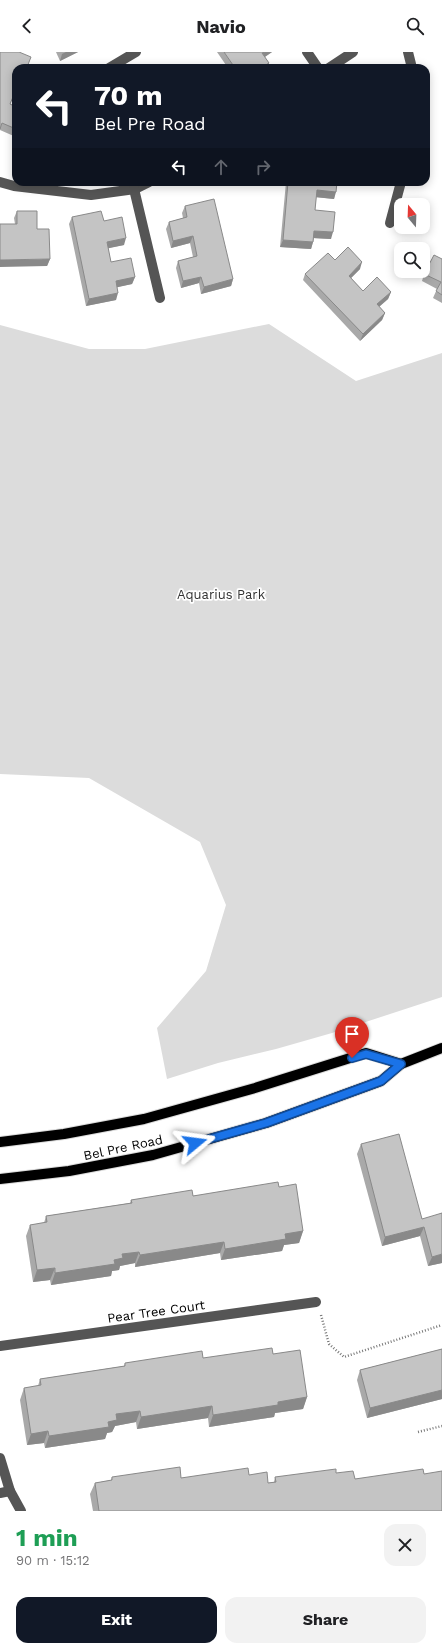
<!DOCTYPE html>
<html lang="en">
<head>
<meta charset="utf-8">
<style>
  body { margin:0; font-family:"Work Sans",sans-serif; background:#f2f2f2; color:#202124; height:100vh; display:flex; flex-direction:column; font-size:15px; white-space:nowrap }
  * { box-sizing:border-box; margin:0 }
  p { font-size:13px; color:#757577 }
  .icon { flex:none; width:22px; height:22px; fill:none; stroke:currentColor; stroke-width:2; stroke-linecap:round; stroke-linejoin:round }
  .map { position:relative; height:1459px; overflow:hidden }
  .details { display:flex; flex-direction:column; background:#fff; flex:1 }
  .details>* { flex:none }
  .hud { position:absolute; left:12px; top:12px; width:418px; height:122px; border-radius:12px; box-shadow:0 2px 10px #0003; background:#111827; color:#fff; overflow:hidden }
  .needle { width:26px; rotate:341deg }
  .controls { position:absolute; left:394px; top:146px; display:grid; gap:8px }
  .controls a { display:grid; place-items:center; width:36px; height:36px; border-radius:8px; background:#fff; box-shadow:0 2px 10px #0003; font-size:20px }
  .pin { position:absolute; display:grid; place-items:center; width:34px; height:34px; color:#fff; margin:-41px -17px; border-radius:50% 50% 50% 0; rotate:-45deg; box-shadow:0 0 4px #0007 }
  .pin .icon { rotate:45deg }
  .me { position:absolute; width:44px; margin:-22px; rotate:74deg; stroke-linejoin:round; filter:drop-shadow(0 0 3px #0008) }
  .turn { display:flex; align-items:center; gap:14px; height:84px; padding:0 16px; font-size:18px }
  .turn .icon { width:52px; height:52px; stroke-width:2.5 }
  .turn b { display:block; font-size:28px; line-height:34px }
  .lanes { display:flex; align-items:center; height:38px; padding:0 16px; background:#0003; justify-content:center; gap:20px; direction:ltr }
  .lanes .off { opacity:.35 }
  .round { display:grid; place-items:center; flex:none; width:42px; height:42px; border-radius:12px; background:#f2f2f2 }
  .summary { display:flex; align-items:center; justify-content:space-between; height:68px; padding:0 16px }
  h1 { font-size:24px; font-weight:700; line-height:30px; color:#1e9e55 }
  .primary-button { display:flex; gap:8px; margin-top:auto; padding:8px 16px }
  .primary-button a { flex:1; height:46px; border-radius:12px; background:#111827; color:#fff; font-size:16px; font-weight:700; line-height:46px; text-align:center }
  .primary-button a+a { background:#f2f2f2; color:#202124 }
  header { display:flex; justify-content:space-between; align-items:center; height:52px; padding:0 16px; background:#fff; font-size:18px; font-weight:700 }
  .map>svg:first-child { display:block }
  .green { fill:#dcdcdc }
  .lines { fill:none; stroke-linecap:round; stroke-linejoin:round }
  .major-casing { stroke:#dbdbdb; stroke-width:12 }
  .path { stroke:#777; stroke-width:2.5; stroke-dasharray:1 2; stroke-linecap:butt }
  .minor { stroke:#555; stroke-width:10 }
  .major { stroke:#000; stroke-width:10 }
  .wall { fill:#a9a9a9 }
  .shaded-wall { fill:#898989 }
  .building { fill:#c4c4c4; stroke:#898989 }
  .route-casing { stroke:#114b97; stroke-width:10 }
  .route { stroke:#1a73e8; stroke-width:7 }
  .labels { text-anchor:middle; stroke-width:3.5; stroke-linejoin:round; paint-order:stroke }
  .park-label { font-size:13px; fill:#333; stroke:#fff }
  .street-label { font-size:13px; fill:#000; stroke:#fff }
</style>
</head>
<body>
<header><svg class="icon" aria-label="back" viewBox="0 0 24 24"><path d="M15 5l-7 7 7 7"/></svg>Navio<svg class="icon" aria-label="search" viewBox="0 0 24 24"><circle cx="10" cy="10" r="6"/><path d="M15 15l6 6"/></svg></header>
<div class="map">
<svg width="442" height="1459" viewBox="0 0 442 1459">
  <rect width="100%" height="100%" fill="#fff"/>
  <!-- green -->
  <polygon class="green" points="269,272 356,329 442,301 442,945 332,981 276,997 218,1011 167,1027 157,976 206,919 226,853 200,790 89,726 0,722 0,273 89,297 145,297"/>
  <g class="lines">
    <defs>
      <g id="major">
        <polyline points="0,1090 64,1082 144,1067 255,1036 366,1001 401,1012"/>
        <polyline points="0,1127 69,1119 153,1103 266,1071 381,1029 401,1012 442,996"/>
      </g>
    </defs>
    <!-- major casing -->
    <use href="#major" class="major-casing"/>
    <!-- path -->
    <g class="path">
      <polyline points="321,1263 329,1292 344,1305 442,1273"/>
      <polyline points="418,1380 442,1374"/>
    </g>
    <!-- minor -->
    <g class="minor">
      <polyline points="307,0 318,16"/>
      <polyline points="408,0 412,16"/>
      <polyline points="109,16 136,0"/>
      <polyline points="329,16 353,0"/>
      <polyline points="0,130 14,134 91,143 135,137 149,130"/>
      <polyline points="134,137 160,246"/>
      <polyline points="390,171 401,130"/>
      <polyline points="0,1294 316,1250"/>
      <polyline points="0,1406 10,1439 21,1459"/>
      <polyline points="0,1441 10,1439"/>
    </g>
    <!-- major -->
    <use href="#major" class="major"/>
  </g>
  <!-- wall -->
  <g class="wall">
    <polygon points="56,0 78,0 60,9"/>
    <polygon points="217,0 272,0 265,5 269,11 267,16 228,16"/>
    <polygon points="0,1 16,16 16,41 15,41 10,52 16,55 16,85 0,78"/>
    <polygon points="286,130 337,130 334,147 316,145 315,158 331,187 314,186 313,190 311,197 280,195"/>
    <polygon points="185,154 233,227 231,234 201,242 199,231 181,236 176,216 178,209 193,205 190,191 171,196 166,177 169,170 183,166 182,161"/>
    <polygon points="17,159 37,177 50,207 47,214 15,172 14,166"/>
    <polygon points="72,165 104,169 124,193 108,196 111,210 135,225 132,232 117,235 116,248 86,254 69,172"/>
    <polygon points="442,207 442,251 433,246 437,237 422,229 424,222"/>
    <polygon points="335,208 360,217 351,226 363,239 391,240 388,247 379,255 385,261 382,268 360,289 303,228 305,222"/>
    <polygon points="361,1092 422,1167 442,1211 428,1214 420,1184 382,1194 357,1102"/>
    <polygon points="279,1135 303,1179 299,1191 284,1193 282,1199 221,1208 220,1201 135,1215 135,1211 120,1214 119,1218 112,1219 111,1224 51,1233 50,1228 33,1230 26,1184 30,1173 44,1171 46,1164 130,1151 131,1148 193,1144"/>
    <polygon points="442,1297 442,1347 367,1366 357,1328 360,1318"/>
    <polygon points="273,1302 307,1345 303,1357 275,1361 274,1365 209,1375 208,1366 137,1377 136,1370 115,1374 112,1380 107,1381 105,1387 45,1396 44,1391 27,1393 20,1348 24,1336 38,1334 40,1327 124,1314 125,1311"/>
    <polygon points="336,1421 355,1427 424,1422 442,1459 93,1459 90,1442 95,1431 111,1428 112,1425 181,1426 249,1423 268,1431 274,1430 275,1425"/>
  </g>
  <!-- shaded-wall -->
  <g class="shaded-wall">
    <polygon points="66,0 78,0 60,9 62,2"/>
    <polygon points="265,0 272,0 260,8 262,1"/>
    <polygon points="269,11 267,16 261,16"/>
    <polygon points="317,138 336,140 334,147 314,145"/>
    <polygon points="314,179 333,180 331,187 312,186"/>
    <polygon points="193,184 190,191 171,196 173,189"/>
    <polygon points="126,186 124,193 105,197 107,190"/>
    <polygon points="283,188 313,190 311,197 280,195"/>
    <polygon points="50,207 47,214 0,215 0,208"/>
    <polygon points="362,210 360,217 346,231 349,224"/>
    <polygon points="135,225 132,232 114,236 116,229"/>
    <polygon points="201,225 199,231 181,236 183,229"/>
    <polygon points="233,227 231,234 201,242 204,235"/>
    <polygon points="391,240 388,247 374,259 377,252"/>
    <polygon points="118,241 116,248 86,254 89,247"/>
    <polygon points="385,261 382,268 360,289 363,282"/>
    <polygon points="424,1175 420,1184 382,1194 385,1185"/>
    <polygon points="303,1179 299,1191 284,1193 282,1199 221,1208 225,1197 285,1182"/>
    <polygon points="224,1190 220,1201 135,1215 140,1203"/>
    <polygon points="139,1200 135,1211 120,1214 119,1218 112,1219 111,1224 51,1233 55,1221 114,1208 122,1202"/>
    <polygon points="442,1202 442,1211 428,1214 432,1205"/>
    <polygon points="55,1216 50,1228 33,1230 37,1218"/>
    <polygon points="442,1338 442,1347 367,1366 370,1356"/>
    <polygon points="307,1345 303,1357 275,1361 274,1365 209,1375 213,1363 278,1350"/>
    <polygon points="212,1354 208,1366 137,1377 141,1365"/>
    <polygon points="140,1359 136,1370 115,1374 112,1380 107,1381 105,1387 45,1396 49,1384 108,1370 116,1362"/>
    <polygon points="48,1379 44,1391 27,1393 31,1382"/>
  </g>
  <!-- building -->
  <g class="building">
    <polygon points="0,0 19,0 31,5 27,15 30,16 16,16 16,38 10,52 16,55 16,77 2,71 0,77"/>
    <polygon points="224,0 265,0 262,1 269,11 261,16 235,16"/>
    <polygon points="288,130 337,130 336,140 317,138 315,158 335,160 333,180 314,179 313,190 283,188"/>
    <polygon points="214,147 233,227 204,235 201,225 183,229 178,209 197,204 193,184 173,189 169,170 187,165 185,154"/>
    <polygon points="17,159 37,159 37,177 49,177 50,207 0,208 0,172 17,172"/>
    <polygon points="101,159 104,169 122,165 126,186 107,190 111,210 131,206 135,225 116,229 118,241 89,247 72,165"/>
    <polygon points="348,195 362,210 349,224 363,239 377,225 391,240 377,252 385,261 363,282 305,222 328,201 335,208"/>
    <polygon points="434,203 442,207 442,243 436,239 441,230 424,222"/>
    <polygon points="399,1082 422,1167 442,1161 442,1202 432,1205 424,1175 385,1185 361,1092"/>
    <polygon points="278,1130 279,1135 296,1132 303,1179 285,1182 286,1187 225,1197 224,1190 140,1203 139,1200 122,1202 123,1206 114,1208 115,1212 55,1221 55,1216 37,1218 30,1173 47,1170 46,1164 132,1151 131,1148 192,1138 193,1144"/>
    <polygon points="272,1296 273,1302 300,1298 307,1345 278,1350 278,1353 213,1363 212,1354 141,1365 140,1359 116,1362 117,1368 108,1370 109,1375 49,1384 48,1379 31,1382 24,1336 41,1333 40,1327 125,1314 125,1311 202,1299 203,1306"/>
    <polygon points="442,1297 442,1338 370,1356 360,1318"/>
    <polygon points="180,1415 181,1426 248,1416 249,1423 267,1420 268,1431 276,1430 275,1425 336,1417 336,1421 353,1419 355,1427 423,1417 424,1422 442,1419 442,1459 99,1459 95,1431 112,1428 112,1425"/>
  </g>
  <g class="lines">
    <defs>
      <polyline id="route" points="195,1091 266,1071 381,1029 401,1012 366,1002 352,1006"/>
    </defs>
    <!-- route casing -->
    <use href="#route" class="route-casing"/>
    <!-- route -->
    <use href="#route" class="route"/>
  </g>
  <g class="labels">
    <!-- park labels -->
    <g class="park-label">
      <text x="221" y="547">Aquarius Park</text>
    </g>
    <!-- street labels -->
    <g class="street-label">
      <text transform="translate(123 1095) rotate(-12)" y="5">Bel Pre Road</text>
      <text transform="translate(156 1259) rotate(-8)" y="5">Pear Tree Court</text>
    </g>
  </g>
</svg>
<div class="controls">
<a><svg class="needle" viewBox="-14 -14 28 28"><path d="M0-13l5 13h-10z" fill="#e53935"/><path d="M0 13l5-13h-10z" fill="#757577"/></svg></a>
<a><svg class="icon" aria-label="search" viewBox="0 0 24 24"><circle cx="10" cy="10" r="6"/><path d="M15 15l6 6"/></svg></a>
</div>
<div class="pin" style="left:352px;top:1006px;background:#d93025"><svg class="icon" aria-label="arrive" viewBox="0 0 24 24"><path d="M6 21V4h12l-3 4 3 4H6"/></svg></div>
<svg class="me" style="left:195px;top:1091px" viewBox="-20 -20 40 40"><path d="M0-17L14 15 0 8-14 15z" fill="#1a73e8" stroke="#fff" stroke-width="4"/></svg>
<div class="hud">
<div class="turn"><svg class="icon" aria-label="left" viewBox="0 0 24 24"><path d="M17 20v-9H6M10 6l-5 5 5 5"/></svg><div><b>70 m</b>Bel Pre Road</div></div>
<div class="lanes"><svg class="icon" aria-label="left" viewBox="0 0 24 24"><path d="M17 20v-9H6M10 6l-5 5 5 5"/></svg><svg class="icon off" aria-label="ahead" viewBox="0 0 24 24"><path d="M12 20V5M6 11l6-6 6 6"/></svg><svg class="icon off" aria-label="right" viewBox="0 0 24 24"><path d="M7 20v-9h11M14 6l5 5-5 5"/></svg></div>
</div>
</div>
<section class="details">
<div class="summary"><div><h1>1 min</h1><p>90 m · 15:12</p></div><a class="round"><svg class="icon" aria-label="close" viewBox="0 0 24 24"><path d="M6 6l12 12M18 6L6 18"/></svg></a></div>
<div class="primary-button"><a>Exit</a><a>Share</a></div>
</section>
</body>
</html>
